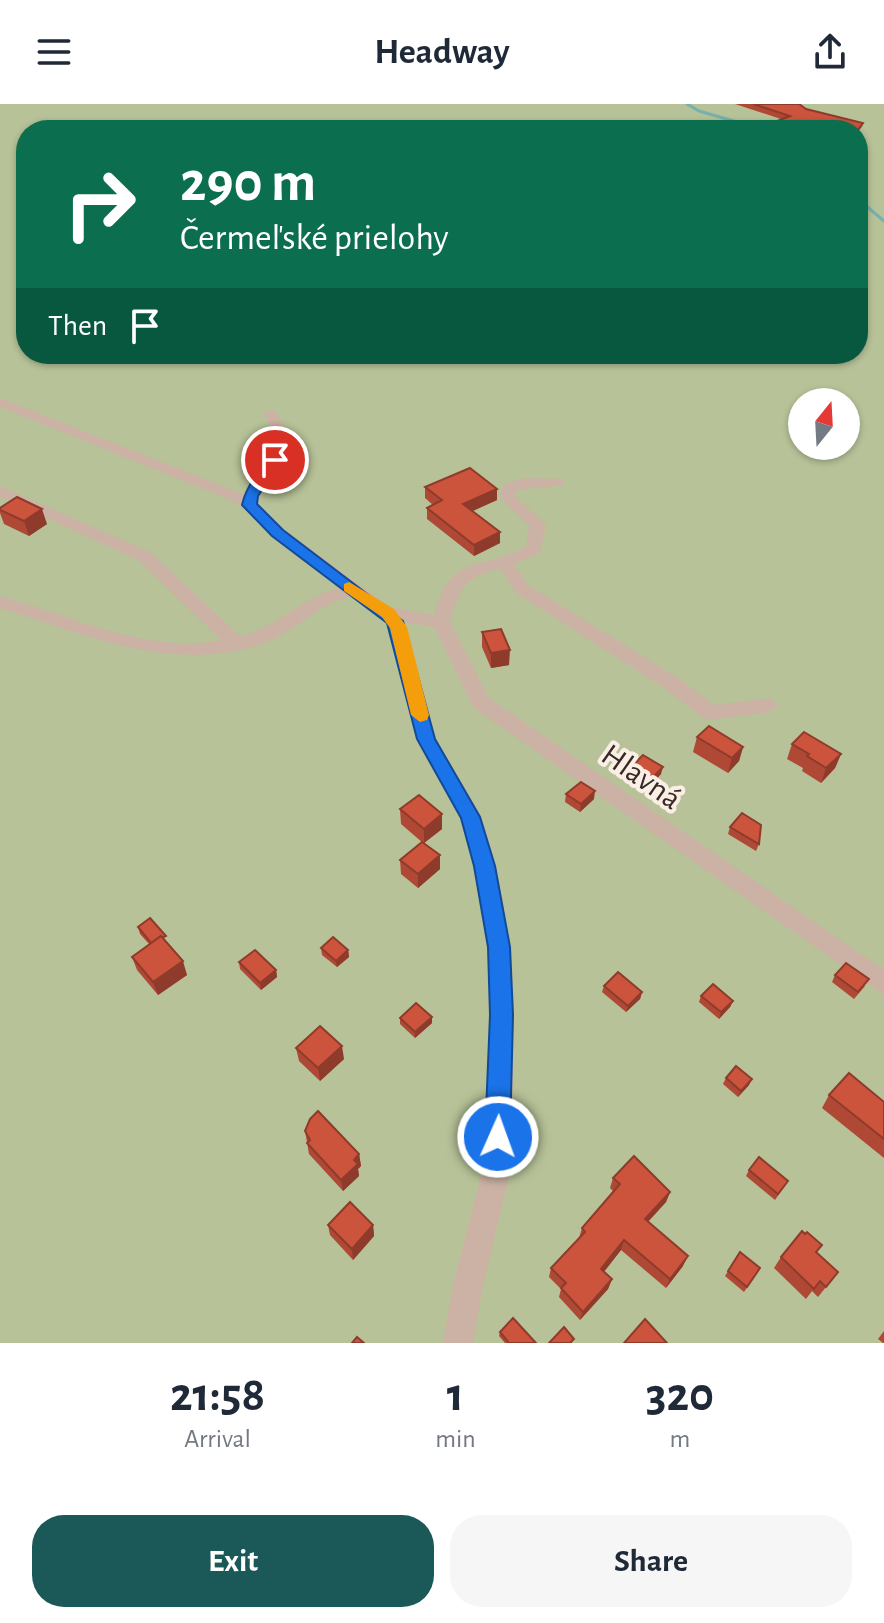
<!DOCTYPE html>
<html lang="en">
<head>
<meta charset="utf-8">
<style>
  body { margin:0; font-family:"Alegreya Sans",sans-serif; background:#f6f6f7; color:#1f2937; height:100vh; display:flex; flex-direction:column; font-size:30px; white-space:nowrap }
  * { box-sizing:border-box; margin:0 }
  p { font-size:26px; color:#747a83 }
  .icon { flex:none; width:44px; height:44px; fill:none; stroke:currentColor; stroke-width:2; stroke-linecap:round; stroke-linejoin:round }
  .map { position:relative; height:1239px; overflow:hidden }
  .details { display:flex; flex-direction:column; background:#fff; flex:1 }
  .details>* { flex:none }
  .top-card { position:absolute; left:16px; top:16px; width:852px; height:244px; border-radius:32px; box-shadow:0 2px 6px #0004; background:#0b6e4f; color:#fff; overflow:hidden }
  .needle { width:52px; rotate:18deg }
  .fabs { position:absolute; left:788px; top:284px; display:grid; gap:16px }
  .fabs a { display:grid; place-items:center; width:72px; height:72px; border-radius:50%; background:#fff; box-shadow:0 2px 6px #0004; font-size:40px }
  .pin { position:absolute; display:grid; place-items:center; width:68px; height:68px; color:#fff; margin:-34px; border:4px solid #fff; border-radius:50%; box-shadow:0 2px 8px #0007 }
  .me { position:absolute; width:88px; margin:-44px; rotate:2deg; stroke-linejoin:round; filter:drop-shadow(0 0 6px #0008) }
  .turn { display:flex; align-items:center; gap:28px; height:168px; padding:0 32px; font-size:36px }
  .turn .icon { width:104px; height:104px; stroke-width:2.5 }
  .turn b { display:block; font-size:56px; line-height:68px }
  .then { display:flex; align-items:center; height:76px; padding:0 32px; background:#0003; gap:16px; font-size:30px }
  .eta { display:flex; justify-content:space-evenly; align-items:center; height:136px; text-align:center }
  .eta b { font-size:48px; font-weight:700; line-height:56px }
  .primary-button { display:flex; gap:16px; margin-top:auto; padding:16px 32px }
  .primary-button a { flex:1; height:92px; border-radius:32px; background:#1a5958; color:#fff; font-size:32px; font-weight:700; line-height:92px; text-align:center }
  .primary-button a+a { background:#f6f6f7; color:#1f2937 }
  header { display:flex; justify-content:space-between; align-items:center; height:104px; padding:0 32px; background:#fff; font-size:36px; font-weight:700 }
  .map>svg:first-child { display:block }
  .green { fill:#b7c298; fill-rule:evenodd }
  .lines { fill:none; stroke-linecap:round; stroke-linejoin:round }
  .stream { stroke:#76b1ae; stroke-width:3 }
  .street { fill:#cbb2a4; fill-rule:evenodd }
  .wall { fill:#af4834 }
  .shaded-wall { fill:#8f3b2b }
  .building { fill:#cc543d; stroke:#8f3b2b; stroke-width:2 }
  .route { fill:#1a73e8; stroke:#114b97; stroke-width:2 }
  .slow { fill:#f59e0b }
  .labels { text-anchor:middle; stroke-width:8; stroke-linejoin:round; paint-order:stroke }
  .street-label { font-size:32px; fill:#362a26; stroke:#faeee5 }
</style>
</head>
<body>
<header><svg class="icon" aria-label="menu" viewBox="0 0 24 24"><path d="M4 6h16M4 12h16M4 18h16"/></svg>Headway<svg class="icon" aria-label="share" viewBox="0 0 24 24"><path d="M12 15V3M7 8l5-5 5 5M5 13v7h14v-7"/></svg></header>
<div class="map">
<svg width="884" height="1239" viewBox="0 0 884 1239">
  <rect width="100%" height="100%" fill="#f2e4d8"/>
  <!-- green -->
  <path class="green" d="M0,0H884V1239H0ZM26,26H858V250H26ZM802,298H846V342H802Z"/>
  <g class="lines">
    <!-- stream -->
    <g class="stream">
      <polyline points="687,0 699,7 751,22"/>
      <polyline points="858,95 884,117"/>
    </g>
    <!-- street -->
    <path class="street" d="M0,294L245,391C261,358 287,350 264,311L266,308H276C307,355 269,359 258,400L284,425L389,503L434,511C452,446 480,469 526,442L529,422L499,393L504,380L526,374L563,375V381L517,386L515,392L546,421L540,449L514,460L528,481L680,575L714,601L769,594L779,601L769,608L710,616L703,614L666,585L516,489L500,464C462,476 461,482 450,518L489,594L884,866V891L474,604L434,523L404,518L436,635L482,713L496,762L511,843L514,911L511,1064L483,1181L473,1239H443L453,1181L483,1064L490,911L487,843L474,762L460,714L416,635L387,520L351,492C313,502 295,529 264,539C173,571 87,531 0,504V492C70,511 148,551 221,536L138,456L0,393V382L150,448L240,532C276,525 300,494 339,484L272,433L244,404L231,396L0,303Z"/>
  </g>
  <!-- wall -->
  <g class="wall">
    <polygon points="735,0 799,0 806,5 863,19 861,24 858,26 787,26 776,23 777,17 781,15"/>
    <polygon points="425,383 497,396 473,407 500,439 474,452 427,415 427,404 433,401 425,394"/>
    <polygon points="0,404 47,420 29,432 4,420 0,409"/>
    <polygon points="482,528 509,561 491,564 482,543"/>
    <polygon points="697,633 743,643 739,657 728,669 693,648"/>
    <polygon points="792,640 841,650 835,664 821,679 802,667 803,664 787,655"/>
    <polygon points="630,664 661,670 649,683 629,671"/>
    <polygon points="566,690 594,695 580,708 565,698"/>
    <polygon points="400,705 442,725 424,739 440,751 440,765 418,784 401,770 400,756 423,739 401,720"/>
    <polygon points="730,723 759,740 756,747 728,730"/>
    <polygon points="138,823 168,839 167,840 187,871 158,891 137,866 132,853 149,840 140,830"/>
    <polygon points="321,844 348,846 349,853 337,863 322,851"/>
    <polygon points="239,858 276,866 277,873 261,886 240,865"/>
    <polygon points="835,871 865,882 854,895 832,878"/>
    <polygon points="604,882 642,888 640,895 626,908 602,888"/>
    <polygon points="701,892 733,897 730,903 719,915 699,898"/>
    <polygon points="400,914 432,919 415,934 400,920"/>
    <polygon points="296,944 344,955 320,977 299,957"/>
    <polygon points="726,974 749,981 738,993 723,980"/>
    <polygon points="829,991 884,998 884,1054 822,1004"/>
    <polygon points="305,1027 359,1050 361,1062 358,1065 359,1072 343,1087 309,1050"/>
    <polygon points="749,1066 788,1077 775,1096 746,1072"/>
    <polygon points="613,1074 670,1088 666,1098 648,1118 683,1162 666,1184 621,1146 604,1168 612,1175 608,1185 580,1216 559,1193 561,1185 549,1173 551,1164 579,1134 582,1124 613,1087 610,1084"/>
    <polygon points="328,1121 373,1121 374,1132 353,1156 330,1131"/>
    <polygon points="740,1148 760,1164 744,1188 725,1172"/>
    <polygon points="817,1149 838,1168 818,1193 812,1187 806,1195 774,1164 781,1153"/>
    <polygon points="884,1227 884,1239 883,1239 878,1235"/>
    <polygon points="500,1228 536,1239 505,1239 499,1232"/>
  </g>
  <!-- shaded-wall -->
  <g class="shaded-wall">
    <polygon points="497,385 497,396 463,411 463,400"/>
    <polygon points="42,405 47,420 29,432 24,417"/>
    <polygon points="500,428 500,439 474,452 474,441"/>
    <polygon points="510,546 509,561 491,564 491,549"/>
    <polygon points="743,643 739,657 728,669 732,654"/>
    <polygon points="841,650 835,664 821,679 826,664"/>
    <polygon points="663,663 661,670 649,683 650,676"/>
    <polygon points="595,687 594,695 580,708 581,700"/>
    <polygon points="442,710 442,725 424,739 424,725"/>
    <polygon points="440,751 440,765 418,784 418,770"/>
    <polygon points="348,846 349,853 337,863 336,857"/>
    <polygon points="183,857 187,871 158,891 153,878"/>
    <polygon points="276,866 277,873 261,886 260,879"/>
    <polygon points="642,888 640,895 626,908 628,902"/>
    <polygon points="733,897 730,903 719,915 721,908"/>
    <polygon points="432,913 432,919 415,934 415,928"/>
    <polygon points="342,942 344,955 320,977 318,964"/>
    <polygon points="752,975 749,981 738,993 741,987"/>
    <polygon points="359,1050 361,1062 358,1065 359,1072 343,1087 341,1076 354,1056"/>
    <polygon points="670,1088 666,1098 641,1125 645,1115"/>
    <polygon points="373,1121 374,1132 353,1156 352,1145"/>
    <polygon points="624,1136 621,1146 598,1175 601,1165"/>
    <polygon points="688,1152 683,1162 666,1184 670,1175"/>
    <polygon points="612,1175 608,1185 580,1216 583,1208"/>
  </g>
  <!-- building -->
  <g class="building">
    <polygon points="753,0 799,0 806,5 863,19 858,26 810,26 777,17 790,12"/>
    <polygon points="470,364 497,385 463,400 500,428 474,441 427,404 442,396 425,383"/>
    <polygon points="17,393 42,405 24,417 0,406 0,404"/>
    <polygon points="501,525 510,546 491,549 482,528"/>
    <polygon points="709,622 743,643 732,654 697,633"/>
    <polygon points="804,628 841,650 826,664 807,652 809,650 792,640"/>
    <polygon points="643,651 663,663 650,676 630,664"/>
    <polygon points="581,678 595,687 581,700 566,690"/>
    <polygon points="419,691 442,710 424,725 400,705"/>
    <polygon points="742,709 761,721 759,740 730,723"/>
    <polygon points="422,738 440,751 418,770 400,756"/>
    <polygon points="150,814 166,832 162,834 161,832 151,839 138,823"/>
    <polygon points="161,832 183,857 153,878 132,853"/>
    <polygon points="333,833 348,846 336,857 321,844"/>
    <polygon points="255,846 276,866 260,879 239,858"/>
    <polygon points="846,859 869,875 858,888 835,871"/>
    <polygon points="618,868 642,888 628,902 604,882"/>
    <polygon points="713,880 733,897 721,908 701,892"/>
    <polygon points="416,899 432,913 415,928 400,914"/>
    <polygon points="320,922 342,942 318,964 296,944"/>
    <polygon points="736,962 752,975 741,987 726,974"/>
    <polygon points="849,969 884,998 884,1035 829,991"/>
    <polygon points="318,1007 359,1050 354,1056 358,1060 341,1076 307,1039 310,1036 305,1027 310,1015"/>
    <polygon points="634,1052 670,1088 645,1115 688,1152 670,1175 624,1136 601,1165 612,1175 583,1208 561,1184 566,1179 551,1164 585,1128 582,1124 620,1080 613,1074"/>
    <polygon points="759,1053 788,1077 778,1090 749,1066"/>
    <polygon points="350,1098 373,1121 352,1145 328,1121"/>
    <polygon points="802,1127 805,1130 807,1128 822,1141 816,1148 838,1168 826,1183 820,1177 814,1185 781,1153"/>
    <polygon points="740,1148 760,1164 747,1183 728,1167"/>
    <polygon points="513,1214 536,1239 509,1239 500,1228"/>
    <polygon points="645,1215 667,1239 624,1239"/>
    <polygon points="564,1223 574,1235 570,1239 549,1239"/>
    <polygon points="357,1233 364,1239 352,1239"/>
  </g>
  <!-- route -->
  <path class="route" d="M275,352L282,356L258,392L257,400L283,426L403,517L435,635L480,713L495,762L510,843L513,911L510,1033L506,1042L498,1045L489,1042L485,1033L490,911L488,843L474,762L461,714L417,635L387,519L272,432L242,401C245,386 262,357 275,352Z"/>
  <!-- slow -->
  <polygon class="slow" points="349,478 394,505 407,523 429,611 427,616 420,618 411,611 390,524 382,513 344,487 344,480"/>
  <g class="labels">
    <!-- street labels -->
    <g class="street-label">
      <text transform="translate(642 672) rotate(35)" y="11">Hlavná</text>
    </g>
  </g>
</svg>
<div class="fabs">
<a><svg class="needle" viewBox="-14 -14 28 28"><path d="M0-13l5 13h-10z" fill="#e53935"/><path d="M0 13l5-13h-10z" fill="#747a83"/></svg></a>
</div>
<div class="pin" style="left:275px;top:356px;background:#d93025"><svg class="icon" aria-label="arrive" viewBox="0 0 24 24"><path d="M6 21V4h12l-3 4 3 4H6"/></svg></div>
<svg class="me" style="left:498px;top:1033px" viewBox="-20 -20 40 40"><circle r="17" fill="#1a73e8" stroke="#fff" stroke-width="3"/><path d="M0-11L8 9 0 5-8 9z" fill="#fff"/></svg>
<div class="top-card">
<div class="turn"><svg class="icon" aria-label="right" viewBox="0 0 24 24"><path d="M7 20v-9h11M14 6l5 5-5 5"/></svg><div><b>290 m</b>Čermeľské prielohy</div></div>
<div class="then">Then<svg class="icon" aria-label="arrive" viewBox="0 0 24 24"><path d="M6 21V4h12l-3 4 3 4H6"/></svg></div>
</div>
</div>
<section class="details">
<div class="eta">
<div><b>21:58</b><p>Arrival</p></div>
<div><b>1</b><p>min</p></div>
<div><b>320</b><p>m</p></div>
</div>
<div class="primary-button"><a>Exit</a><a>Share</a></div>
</section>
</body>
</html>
